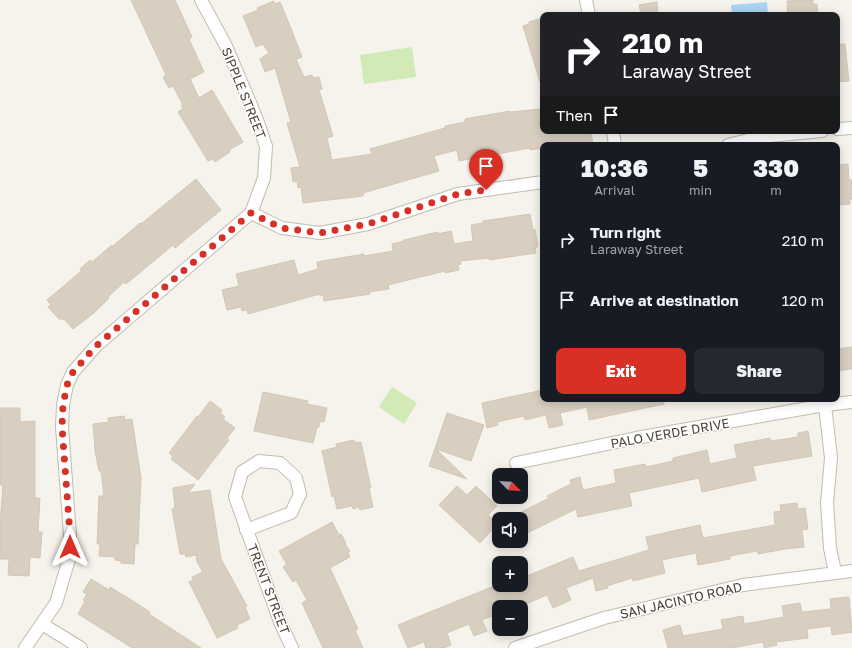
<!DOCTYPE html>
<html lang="en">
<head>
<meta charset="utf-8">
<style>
  body { margin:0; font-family:"Golos Text",sans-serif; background:#242831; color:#f1f3f6; height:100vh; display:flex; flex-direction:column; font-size:15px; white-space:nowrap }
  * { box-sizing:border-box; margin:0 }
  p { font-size:13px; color:#9ea1a6 }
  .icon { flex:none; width:22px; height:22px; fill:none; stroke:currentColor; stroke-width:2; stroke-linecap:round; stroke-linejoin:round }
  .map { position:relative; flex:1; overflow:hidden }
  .details { position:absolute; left:540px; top:142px; width:300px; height:260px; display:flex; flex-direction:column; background:#171b24; border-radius:8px; box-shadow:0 2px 10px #0003 }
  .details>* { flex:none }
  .banner { position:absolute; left:540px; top:12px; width:300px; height:122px; border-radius:8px; box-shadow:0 2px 10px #0003; background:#202124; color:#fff; overflow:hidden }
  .needle { width:26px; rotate:114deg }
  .tools { position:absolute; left:492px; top:468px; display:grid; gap:8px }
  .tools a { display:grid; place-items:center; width:36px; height:36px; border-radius:8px; background:#171b24; box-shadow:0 2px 10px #0003; font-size:20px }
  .pin { position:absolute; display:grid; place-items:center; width:34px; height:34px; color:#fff; margin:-41px -17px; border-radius:50% 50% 50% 0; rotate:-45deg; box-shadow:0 0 4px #0007 }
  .pin .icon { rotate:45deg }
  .me { position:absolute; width:44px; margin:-22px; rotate:0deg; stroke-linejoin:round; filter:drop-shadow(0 0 3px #0008) }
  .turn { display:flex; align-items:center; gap:14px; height:84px; padding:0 16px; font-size:18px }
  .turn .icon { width:52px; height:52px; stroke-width:2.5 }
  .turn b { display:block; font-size:28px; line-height:34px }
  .then { display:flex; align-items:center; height:38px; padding:0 16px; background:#0003; gap:8px; font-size:15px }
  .eta { display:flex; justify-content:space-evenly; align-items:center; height:68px; text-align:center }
  .eta b { font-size:24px; font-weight:800; line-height:28px }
  .button { display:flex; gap:8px; margin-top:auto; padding:8px 16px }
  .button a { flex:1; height:46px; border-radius:8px; background:#d93025; color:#fff; font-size:16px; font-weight:800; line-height:46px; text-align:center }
  .button a+a { background:#242831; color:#f1f3f6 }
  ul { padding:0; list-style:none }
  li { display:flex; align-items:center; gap:12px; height:60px; padding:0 16px }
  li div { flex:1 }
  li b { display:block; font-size:15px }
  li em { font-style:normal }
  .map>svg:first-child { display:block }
  .green { fill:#d2eab5 }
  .water { fill:#a9d4f2 }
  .building { fill:#d8cfc1; stroke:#d3c7b4 }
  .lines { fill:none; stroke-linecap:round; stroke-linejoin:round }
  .street-casing { stroke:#c2bbae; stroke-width:14 }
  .street { stroke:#fff; stroke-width:12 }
  .route { stroke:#d93025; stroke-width:7; stroke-dasharray:0 12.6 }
  .labels { text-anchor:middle; stroke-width:3; stroke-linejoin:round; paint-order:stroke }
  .street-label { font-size:13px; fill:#4b4439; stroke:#fff }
</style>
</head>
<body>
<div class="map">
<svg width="852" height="648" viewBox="0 0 852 648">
  <rect width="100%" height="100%" fill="#f6f3ec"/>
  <!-- green -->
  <g class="green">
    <polygon points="412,47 416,77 364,84 360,55"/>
    <polygon points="392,387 417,403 404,424 379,407"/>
  </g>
  <!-- water -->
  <polygon class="water" points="767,2 768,15 732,15 731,5"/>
  <!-- building -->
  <g class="building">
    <polygon points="131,0 175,0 192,37 189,39 204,72 190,79 199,98 212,90 243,142 229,150 230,152 215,162 213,159 208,161 178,112 183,108 181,106 183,105 173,86 169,88 163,77 166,75"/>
    <polygon points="813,0 813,4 817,4 818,15 788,15 787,1"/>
    <polygon points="274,1 275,4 280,2 290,26 302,57 296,59 304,77 312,75 313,78 319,77 322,89 319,90 333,136 327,138 332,160 372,154 370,149 445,128 445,126 465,122 465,119 510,111 511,112 540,109 540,115 543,115 543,131 591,131 593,145 543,145 543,148 530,150 530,148 459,161 457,150 434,156 439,171 363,193 363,196 303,203 301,187 298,188 297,181 293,182 291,168 300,167 287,123 291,122 275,68 265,72 260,59 269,53 263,44 256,47 243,16 258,10 257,8"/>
    <polygon points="657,2 658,15 641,15 639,5"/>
    <polygon points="543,18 543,82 540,82 523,26 529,24 529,22"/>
    <polygon points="837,44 845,44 849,81 837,82"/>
    <polygon points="848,164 849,180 852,180 852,199 850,199 850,204 837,205 837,165"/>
    <polygon points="196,179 221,210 175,248 173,245 126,284 124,282 108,297 109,298 94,313 73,329 64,319 63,320 61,318 60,320 48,307 51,305 47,300 72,279 82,270 80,269 90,260 92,262 112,245 113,246 140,223 141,224"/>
    <polygon points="530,214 533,230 535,229 538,247 535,247 536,253 489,260 489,258 460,261 461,264 458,265 459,270 445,273 445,271 388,285 389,289 369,292 370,294 324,301 323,295 320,296 320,294 248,314 247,310 242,311 241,307 227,310 222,290 239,286 236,274 294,260 298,275 318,269 317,262 364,254 364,256 393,251 392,244 404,241 404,240 438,232 438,234 451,231 454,244 473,241 471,225 483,223 483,221"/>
    <polygon points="852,347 852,369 837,371 837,349"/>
    <polygon points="543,390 543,399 664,399 664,404 589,420 587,407 560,413 563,425 549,428 546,415 525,420 524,416 497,422 498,425 487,428 482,403"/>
    <polygon points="263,392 308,401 307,404 327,408 324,422 320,421 319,427 317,427 313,443 254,431"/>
    <polygon points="210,401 222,410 220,413 225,417 223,419 235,428 227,438 229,440 198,480 171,459 173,456 169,453 197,416 198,417"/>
    <polygon points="0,408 20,408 20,422 35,421 35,498 40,498 38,532 42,532 40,558 30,557 29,576 8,575 9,559 0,559 0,524 3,485 0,485"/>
    <polygon points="447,413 484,425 471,461 436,449 467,479 429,466"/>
    <polygon points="124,416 125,420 132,419 141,478 138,544 135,544 134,564 121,563 121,561 115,560 115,557 99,556 100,544 97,544 99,496 104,496 101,471 99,471 95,451 93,424 109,422 108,418"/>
    <polygon points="808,431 812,456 753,466 756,480 702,492 699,478 629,493 632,506 578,517 576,509 521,536 521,512 549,498 547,496 571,484 570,480 580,477 583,490 616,483 614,470 645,464 646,467 673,461 673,458 707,450 710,464 737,458 734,445 770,438 771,441 798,437 798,433"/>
    <polygon points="354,440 355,443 361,442 371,488 369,488 373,507 360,510 359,507 353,509 352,506 337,509 334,496 332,497 322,451 337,447 336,444"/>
    <polygon points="195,484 188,493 210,490 221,559 247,606 245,607 250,619 237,625 238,628 217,638 189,582 193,580 192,577 203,572 197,562 196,555 186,557 185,554 180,554 172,509 175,508 173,488"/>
    <polygon points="457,486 467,495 476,486 497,506 488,515 497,524 480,543 439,505"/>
    <polygon points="797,503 798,509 805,508 808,529 802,530 804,547 785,549 758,554 757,551 730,556 730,559 698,565 696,553 662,560 665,573 633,581 632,578 607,586 608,588 596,591 593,578 566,588 571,600 553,608 547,595 519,607 499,607 499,613 482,620 487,631 474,636 469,624 447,633 451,645 444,648 426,648 424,642 408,648 398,625 499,584 499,588 506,585 525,585 522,578 573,557 579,571 649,550 646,537 700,525 703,538 775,525 774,512 781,511 780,505"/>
    <polygon points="332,522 339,535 341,534 346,543 345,544 350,551 348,553 350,557 330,568 358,629 355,630 363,648 323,648 302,603 307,600 296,580 293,582 283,567 286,565 286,563 279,551"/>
    <polygon points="91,579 109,590 110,587 128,598 150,612 149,614 201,648 132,648 107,632 78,614 85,601 83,600 87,594 83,592"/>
    <polygon points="849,597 852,632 832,635 831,626 807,629 808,638 776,642 777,645 764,648 763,642 732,648 668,648 663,630 680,625 683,636 723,629 721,620 743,616 744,624 784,617 782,606 800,603 802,612 831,609 830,599"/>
  </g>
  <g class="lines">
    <defs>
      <g id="street">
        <polyline points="586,0 589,15"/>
        <polyline points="837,129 852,128"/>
        <polyline points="613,131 615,145"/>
        <polyline points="728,145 760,137 822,131"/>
        <polyline points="251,213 282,228 320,233 368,224 458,194 543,182"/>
        <polyline points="825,405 831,458 827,503 830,548 835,572"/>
        <polyline points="516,463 636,438 825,405 852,402"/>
        <polyline points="246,530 291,513 300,494 296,478 280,463 259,461 242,472 235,497 280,622 292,648"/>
        <polyline points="42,624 81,648"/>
        <polyline points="25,648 56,603 69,559 70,535 62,427 63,405 67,385 73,372 96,346 251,213 264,178 266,146 256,117 226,46 201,0"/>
        <polyline points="515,648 604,618 743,585 852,571"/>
      </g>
    </defs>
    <!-- street casing -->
    <use href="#street" class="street-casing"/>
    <!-- street -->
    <use href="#street" class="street"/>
  </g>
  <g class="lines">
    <!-- route -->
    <polyline class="route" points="70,547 70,535 62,427 63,405 67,385 73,372 96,346 251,213 282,228 320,233 368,224 458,194 486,190"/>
  </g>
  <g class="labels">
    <!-- street labels -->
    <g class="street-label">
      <text transform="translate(244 93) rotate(68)" y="5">SIPPLE STREET</text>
      <text transform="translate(670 433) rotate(-10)" y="5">PALO VERDE DRIVE</text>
      <text transform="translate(269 589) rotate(69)" y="5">TRENT STREET</text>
      <text transform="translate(681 600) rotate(-13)" y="5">SAN JACINTO ROAD</text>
    </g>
  </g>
</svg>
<div class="tools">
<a><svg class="needle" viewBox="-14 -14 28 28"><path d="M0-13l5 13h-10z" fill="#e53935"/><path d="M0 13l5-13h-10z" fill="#9ea1a6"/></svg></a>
<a><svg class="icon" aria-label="sound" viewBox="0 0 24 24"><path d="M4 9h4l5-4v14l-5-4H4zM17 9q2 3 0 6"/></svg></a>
<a>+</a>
<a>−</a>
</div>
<div class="pin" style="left:486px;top:190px;background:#d93025"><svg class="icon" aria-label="arrive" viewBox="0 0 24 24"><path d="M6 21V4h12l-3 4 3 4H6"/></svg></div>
<svg class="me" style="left:70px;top:547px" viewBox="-20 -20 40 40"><path d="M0-17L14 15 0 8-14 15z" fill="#d93025" stroke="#fff" stroke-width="4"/></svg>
<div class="banner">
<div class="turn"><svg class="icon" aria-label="right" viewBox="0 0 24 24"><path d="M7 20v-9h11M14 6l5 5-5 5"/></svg><div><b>210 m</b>Laraway Street</div></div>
<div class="then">Then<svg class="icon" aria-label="arrive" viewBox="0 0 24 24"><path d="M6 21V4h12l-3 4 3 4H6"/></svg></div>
</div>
<section class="details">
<div class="eta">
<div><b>10:36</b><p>Arrival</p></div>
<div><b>5</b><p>min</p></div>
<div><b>330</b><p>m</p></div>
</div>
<ul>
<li><svg class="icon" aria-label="right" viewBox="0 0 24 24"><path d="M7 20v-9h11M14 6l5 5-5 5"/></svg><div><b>Turn right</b><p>Laraway Street</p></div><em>210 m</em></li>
<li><svg class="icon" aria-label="arrive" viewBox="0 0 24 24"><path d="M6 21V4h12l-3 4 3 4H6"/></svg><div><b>Arrive at destination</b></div><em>120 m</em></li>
</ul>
<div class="button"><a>Exit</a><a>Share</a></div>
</section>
</div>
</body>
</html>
